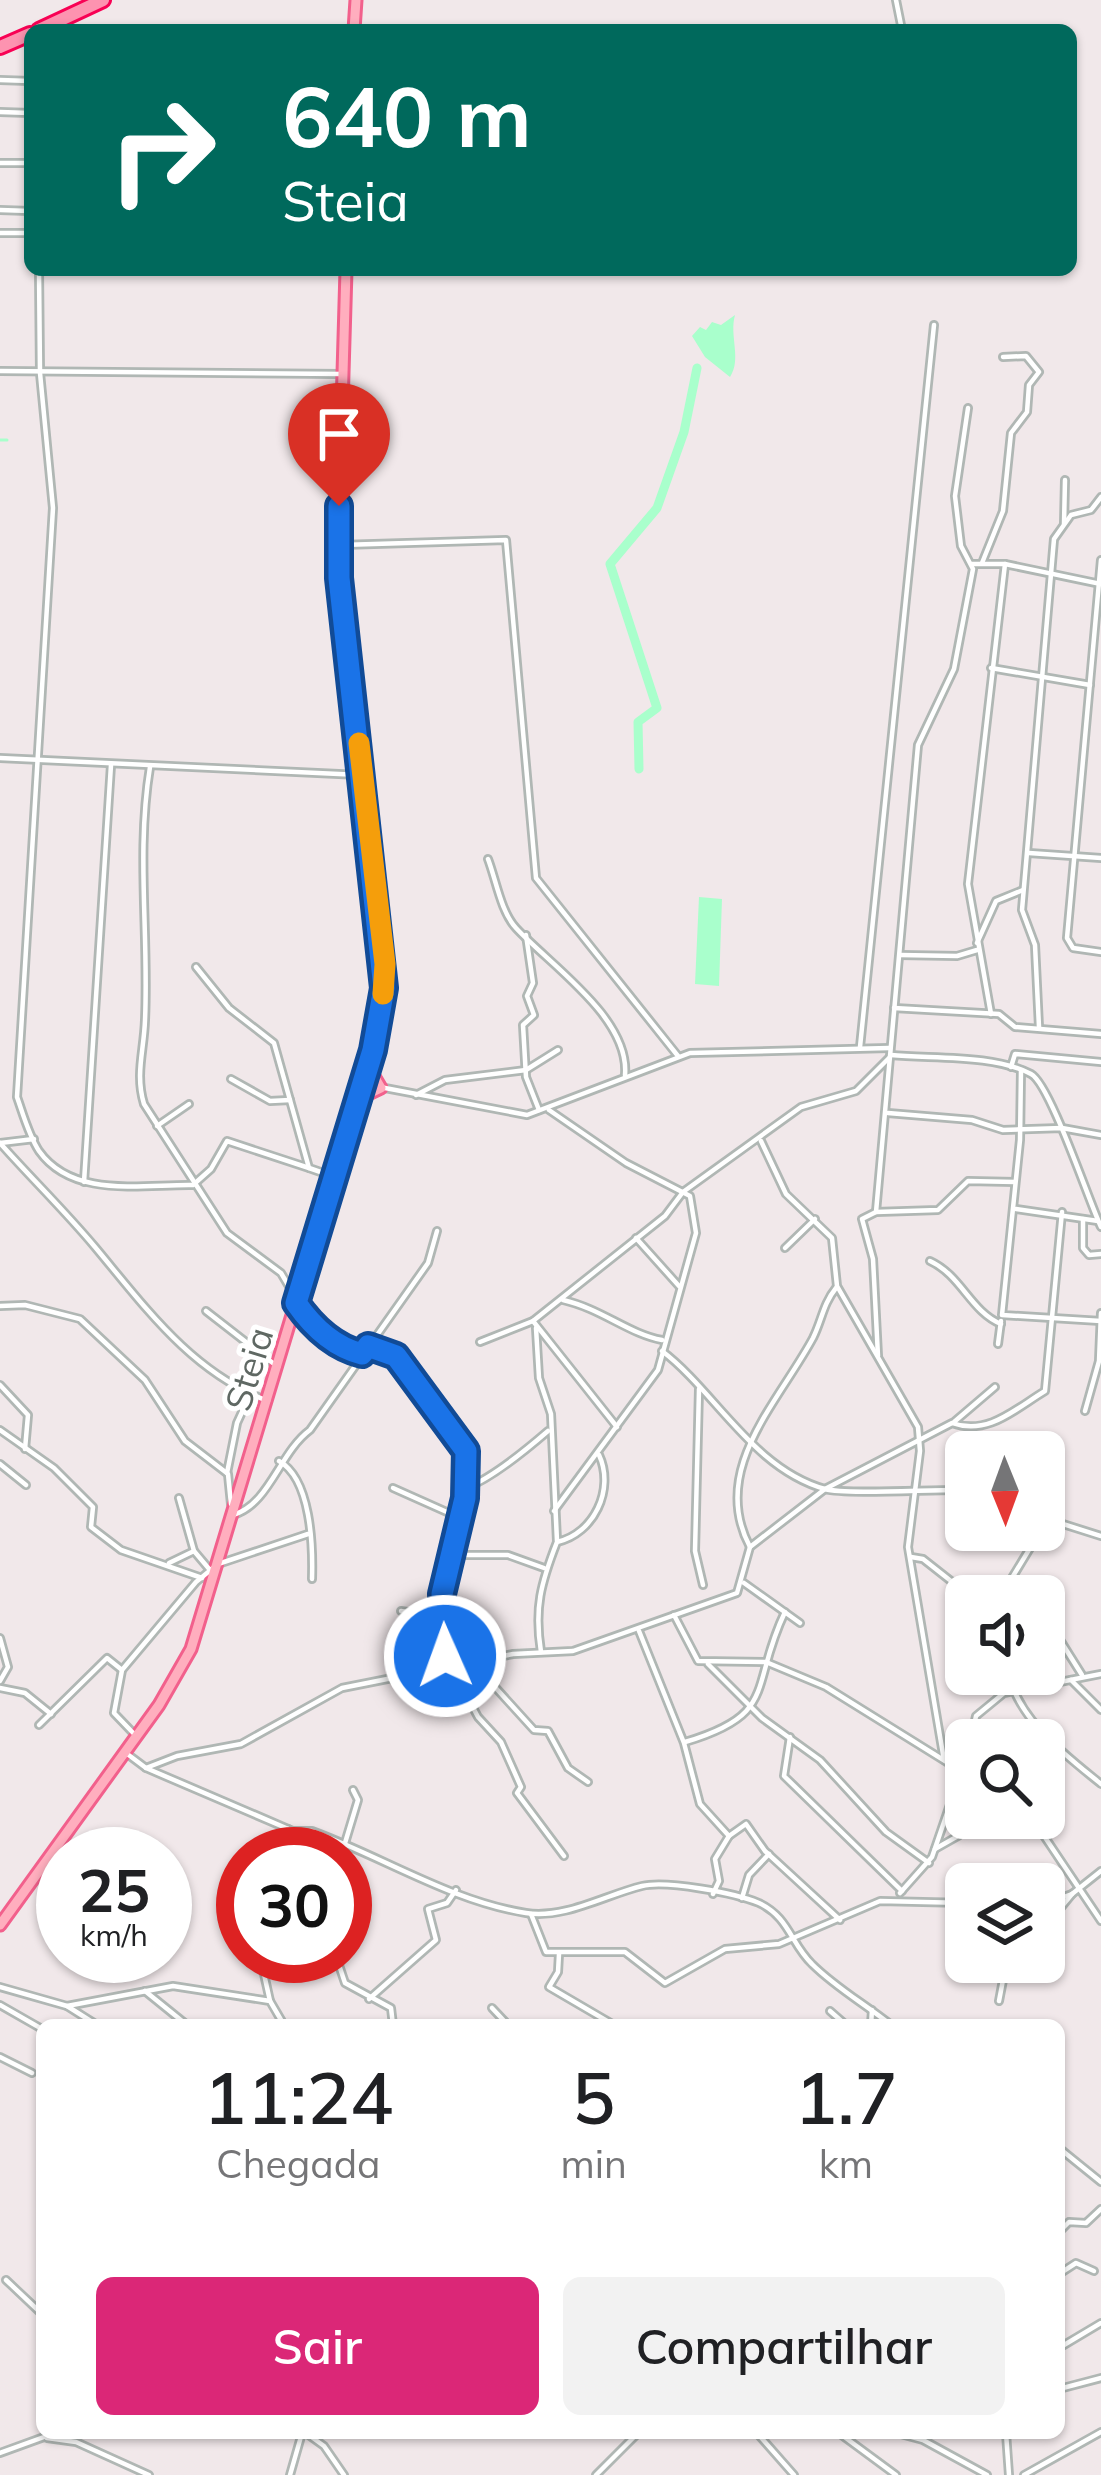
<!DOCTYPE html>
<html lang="pt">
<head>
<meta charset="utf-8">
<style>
  body { margin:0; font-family:Mulish,sans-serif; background:#f2f2f2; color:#202124; height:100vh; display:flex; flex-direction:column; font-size:45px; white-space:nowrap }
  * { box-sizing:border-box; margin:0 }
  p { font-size:39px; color:#757577 }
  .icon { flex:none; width:66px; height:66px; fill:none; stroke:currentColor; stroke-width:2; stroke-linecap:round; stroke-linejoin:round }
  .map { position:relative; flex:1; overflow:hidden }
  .sheet { position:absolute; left:36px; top:2019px; width:1029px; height:420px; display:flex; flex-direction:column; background:#fff; border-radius:18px; box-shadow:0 3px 9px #0004 }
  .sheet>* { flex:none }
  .hud { position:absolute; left:24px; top:24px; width:1053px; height:252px; border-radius:18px; box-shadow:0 3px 9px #0004; background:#00695c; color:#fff; overflow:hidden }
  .needle { width:78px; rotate:179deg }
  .controls { position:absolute; left:945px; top:1431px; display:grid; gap:24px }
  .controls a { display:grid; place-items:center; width:120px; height:120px; border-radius:18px; background:#fff; box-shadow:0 3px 9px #0004; font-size:60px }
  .speed { position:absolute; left:36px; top:1827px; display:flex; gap:24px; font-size:60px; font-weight:700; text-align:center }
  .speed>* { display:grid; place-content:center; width:156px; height:156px; border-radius:50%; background:#fff; box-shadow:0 3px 9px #0004; line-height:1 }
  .speed small { font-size:30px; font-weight:400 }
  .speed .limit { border:18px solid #d22; background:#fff; color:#111 }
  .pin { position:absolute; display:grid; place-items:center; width:102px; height:102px; color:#fff; margin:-123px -51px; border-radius:50% 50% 50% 0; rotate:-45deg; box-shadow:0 0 12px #0007 }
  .pin .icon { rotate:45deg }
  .me { position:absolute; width:132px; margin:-66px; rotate:358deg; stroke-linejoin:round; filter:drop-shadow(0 0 9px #0008) }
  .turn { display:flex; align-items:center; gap:42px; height:252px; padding:0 60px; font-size:54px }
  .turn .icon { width:156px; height:156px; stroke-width:2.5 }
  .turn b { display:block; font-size:84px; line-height:102px }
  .eta { display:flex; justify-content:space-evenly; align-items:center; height:204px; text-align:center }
  .eta b { font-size:72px; font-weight:600; line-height:84px }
  .action { display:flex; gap:24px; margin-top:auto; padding:24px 60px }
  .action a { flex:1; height:138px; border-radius:18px; background:#db2777; color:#fff; font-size:48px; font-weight:600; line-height:138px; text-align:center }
  .action a+a { background:#f2f2f2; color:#202124 }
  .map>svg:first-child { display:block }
  .water { fill:#a9ffcc }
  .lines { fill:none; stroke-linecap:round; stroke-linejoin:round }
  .stream { stroke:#a9ffcc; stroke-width:3 }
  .river { stroke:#a9ffcc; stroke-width:9 }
  .street-casing { stroke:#b0b7b4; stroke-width:10 }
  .primary-casing { stroke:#f2608c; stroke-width:15 }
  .highway-casing { stroke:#f80154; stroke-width:18 }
  .street { stroke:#fff; stroke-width:4.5 }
  .primary { stroke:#ffaebe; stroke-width:9 }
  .highway { stroke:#fd93b0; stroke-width:12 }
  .route-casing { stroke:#114b97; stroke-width:30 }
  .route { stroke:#1a73e8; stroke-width:21 }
  .slow { stroke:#f59e0b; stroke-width:21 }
  .labels { text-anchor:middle; stroke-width:10; stroke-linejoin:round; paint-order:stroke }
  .street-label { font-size:36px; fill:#5f6863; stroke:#fff }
</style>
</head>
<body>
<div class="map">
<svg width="1101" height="2475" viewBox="0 0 1101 2475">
  <rect width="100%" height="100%" fill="#f1e8ea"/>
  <!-- water -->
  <g class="water">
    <path d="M735,315C729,336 742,359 730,377L705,357L692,336L700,327L706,330L712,322L721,325Z"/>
    <polygon points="699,897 722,899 719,986 695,984"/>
  </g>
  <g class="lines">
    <!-- stream -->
    <polyline class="stream" points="0,440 7,440"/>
    <!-- river -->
    <polyline class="river" points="639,769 638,722 657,708 610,564 657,508 684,432 697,368"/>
    <defs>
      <g id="street">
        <polyline points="896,0 902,30"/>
        <polyline points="0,80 30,81"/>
        <polyline points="0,112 30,113"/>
        <polyline points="0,163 30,163"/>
        <polyline points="0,210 30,211"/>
        <polyline points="0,233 30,233"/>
        <path d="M39,270L40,373L53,508L17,1097C23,1114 29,1136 39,1151C73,1199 143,1184 193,1185L211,1169L227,1141L309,1168"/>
        <polyline points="0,371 342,374"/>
        <polyline points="1064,524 1065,480"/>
        <polyline points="341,545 506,540 536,878 678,1056"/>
        <polyline points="1101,560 1067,938 1073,948 1101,952"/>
        <polyline points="982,563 1003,511 1011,433 1027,412 1029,385 1039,372 1026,356 1003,357"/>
        <polyline points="972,564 1005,564 1101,584"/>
        <polyline points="991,668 1090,685"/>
        <polyline points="0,758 360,775"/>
        <path d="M150,767C136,853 149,934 145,1020C144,1051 135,1074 144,1104L227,1233L281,1273L312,1325L342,1348L361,1354"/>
        <polyline points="1029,853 1101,858"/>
        <path d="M488,859C496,880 501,912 516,928C550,965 630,1018 625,1075"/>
        <polyline points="526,935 533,983 527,996 534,1015 523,1025 526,1077 539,1110"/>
        <polyline points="977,943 996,901 1023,890"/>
        <polyline points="900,955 957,956 977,950"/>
        <polyline points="196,967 229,1008 274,1043 309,1168 335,1177"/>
        <polyline points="894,1008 999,1014 1015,1027 1101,1034"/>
        <polyline points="991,1014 968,884 1005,564"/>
        <polyline points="1039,1027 1035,945 1022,910 1054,539 1071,515 1091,510 1101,497"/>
        <polyline points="860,1047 934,325"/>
        <path d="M891,1055C933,1059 993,1054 1031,1074C1050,1084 1088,1199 1101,1227"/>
        <polyline points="1011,1067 1015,1054 1101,1062"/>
        <polyline points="1021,1070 1020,1140 1002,1315 1101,1321"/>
        <polyline points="231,1079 270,1101 290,1100"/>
        <polyline points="364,1084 527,1115 690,1053 889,1048"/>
        <polyline points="416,1095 445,1080 526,1070 558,1050"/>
        <polyline points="549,1110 626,1163 690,1196 696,1233 658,1370 554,1511"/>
        <polyline points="888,1113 972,1120 1003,1130 1062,1128 1101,1135"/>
        <polyline points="157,1126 189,1104"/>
        <polyline points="761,1141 786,1194 832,1238 837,1286 918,1427 920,1451 908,1547 944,1760"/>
        <path d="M0,1143C31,1178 65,1211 95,1247C145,1307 192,1373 268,1401"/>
        <polyline points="0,1143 34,1139"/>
        <polyline points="84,1182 111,765"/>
        <polyline points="1016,1209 1098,1221"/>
        <polyline points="876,1212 918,745 954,669 973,569 961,546 955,496 968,408"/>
        <polyline points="1083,1219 1083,1248 1089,1255 1101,1254"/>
        <polyline points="636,1238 679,1286"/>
        <polyline points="785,1248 815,1219"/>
        <path d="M930,1261C961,1275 971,1312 1001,1324"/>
        <path d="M563,1300C602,1309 629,1334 662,1340"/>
        <polyline points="0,1306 25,1305 80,1319 145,1380 185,1441 228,1474 231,1504"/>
        <polyline points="206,1311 278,1367"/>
        <polyline points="533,1321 617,1427"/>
        <polyline points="536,1328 539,1378 551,1414 557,1541"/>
        <polyline points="480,1342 533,1321 665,1216 683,1192 801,1107 856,1091 889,1058"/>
        <polyline points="998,1344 1001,1321"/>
        <polyline points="368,1346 396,1356 465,1447 465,1498 443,1594 444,1653 478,1717 501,1742 521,1787 517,1793 564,1856"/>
        <path d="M662,1351C715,1391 753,1469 825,1489C847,1495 935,1489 966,1490"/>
        <polyline points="878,1356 873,1259 862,1219 876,1212 938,1210 968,1181 1015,1182"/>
        <polyline points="0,1385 28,1415 25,1449"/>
        <polyline points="699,1389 695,1551 703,1585"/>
        <polyline points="1085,1411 1099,1361 1101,1313"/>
        <polyline points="954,1422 995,1387"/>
        <polyline points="0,1430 54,1468 93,1507 91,1527 121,1550 202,1578"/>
        <path d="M279,1461C311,1479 313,1545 312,1579"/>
        <polyline points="0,1464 26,1485"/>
        <polyline points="227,1473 237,1423 265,1362"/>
        <polyline points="393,1488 458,1517"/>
        <path d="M466,1488C492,1478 526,1450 548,1431"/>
        <polyline points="179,1498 194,1551 210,1570"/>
        <path d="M233,1515C270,1504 279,1453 310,1430L428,1263L437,1231"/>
        <polyline points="1044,1518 1101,1536"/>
        <path d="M750,1547C709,1470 778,1403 813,1338C822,1320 823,1304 836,1288"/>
        <polyline points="454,1555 508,1555 544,1568"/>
        <polyline points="911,1557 923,1559 970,1596"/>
        <polyline points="169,1563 194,1551"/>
        <polyline points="744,1583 800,1623"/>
        <polyline points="961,1589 966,1607"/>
        <polyline points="1001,1596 1041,1530"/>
        <polyline points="401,1611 414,1613 443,1594"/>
        <polyline points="674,1615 698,1661 766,1662 826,1687 966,1774"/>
        <polyline points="1044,1623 1050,1624 1082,1675"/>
        <polyline points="639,1631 684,1743 700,1804 729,1836"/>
        <polyline points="0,1638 8,1667 0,1681"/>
        <path d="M541,1652C534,1608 541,1583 557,1542C594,1534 615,1489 599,1455"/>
        <polyline points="708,1664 762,1718 820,1760 886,1832 929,1863"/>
        <polyline points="475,1665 534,1730 548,1731 568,1768 588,1782"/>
        <polyline points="997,1674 1004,1691"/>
        <path d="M1008,1674C1021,1722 1063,1753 1101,1784"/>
        <polyline points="1071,1680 1101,1710"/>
        <polyline points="0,1688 25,1693 51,1714"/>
        <polyline points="39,1725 107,1658 122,1670"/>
        <polyline points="137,1737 114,1713 122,1670 196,1582 218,1564 308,1534"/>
        <polyline points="790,1737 784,1776 902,1891"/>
        <polyline points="971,1740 976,1716 1004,1693 1101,1674"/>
        <path d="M685,1742C779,1714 749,1687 785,1612"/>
        <path d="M126,1753L146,1768L293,1831H312C383,1857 451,1901 526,1913C565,1919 605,1895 642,1886C666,1880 735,1893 759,1903C789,1917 791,1944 812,1964C836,1988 865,2004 891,2025"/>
        <path d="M146,1768L177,1756L241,1744L342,1688L513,1654L573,1651L737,1593L750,1547L825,1489L952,1423C988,1436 1015,1409 1045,1391L1062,1212"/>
        <polyline points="1032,1818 1101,1921"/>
        <polyline points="345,1843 358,1800 353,1790"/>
        <polyline points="935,1849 958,1836 973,1818"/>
        <polyline points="268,1854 288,1829"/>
        <polyline points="900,1893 932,1857 966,1758"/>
        <polyline points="713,1894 719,1881 715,1859 729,1836 746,1824 765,1851 840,1920"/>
        <polyline points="742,1898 749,1875 769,1854"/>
        <polyline points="1044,1904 1072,1894 1101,1871"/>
        <polyline points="531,1914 546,1952 625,1952 665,1983 725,1949 779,1944 880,1901 966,1903"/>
        <polyline points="1044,1928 1072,1894"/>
        <polyline points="559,1954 558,1972 549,1987 614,2025"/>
        <polyline points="269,1956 264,1974 270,2001"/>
        <polyline points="336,1956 345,1983 391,2008 393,2025"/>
        <polyline points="270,1963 310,1956"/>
        <polyline points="0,1987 67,2006 173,1986 270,2001 284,2025"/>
        <polyline points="145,1991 187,2025"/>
        <polyline points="369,1999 436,1940 428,1909 447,1903 456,1890"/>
        <polyline points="999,2001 1003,1980 1017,1962"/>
        <polyline points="0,2005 42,2029"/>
        <polyline points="67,2006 97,2025"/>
        <polyline points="492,2008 508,2025"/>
        <polyline points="830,2011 846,2025"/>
        <polyline points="871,2025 872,2010"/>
        <polyline points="0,2057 32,2073"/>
        <polyline points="1059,2148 1101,2182"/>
        <polyline points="1059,2232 1069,2222 1086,2223 1101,2209"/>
        <polyline points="1059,2274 1076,2263 1094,2271"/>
        <polyline points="6,2280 42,2314"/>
        <polyline points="1059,2348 1101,2323"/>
        <polyline points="1059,2389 1101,2378"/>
        <polyline points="306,2433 324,2446 344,2475"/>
        <polyline points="757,2433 794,2475"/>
        <polyline points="839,2433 896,2475"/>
        <polyline points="897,2433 923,2440 987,2475"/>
        <polyline points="1006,2433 1009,2475"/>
        <polyline points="47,2438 76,2442 149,2475"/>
        <polyline points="0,2453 55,2433"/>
        <polyline points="290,2475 302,2433"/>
        <polyline points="596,2475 638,2433"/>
        <polyline points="1024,2475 1101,2432"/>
      </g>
      <g id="primary">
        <polyline points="354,30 356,0"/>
        <polyline points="360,1098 381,1088 368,1066"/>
        <polyline points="0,1925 159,1705 191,1649 377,1034 385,964 338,545 346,270"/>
      </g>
      <g id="highway">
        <polyline points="39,30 103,0"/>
        <polyline points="0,47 30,34"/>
      </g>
    </defs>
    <!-- street casing -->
    <use href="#street" class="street-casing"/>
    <!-- primary casing -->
    <use href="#primary" class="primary-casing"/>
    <!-- highway casing -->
    <use href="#highway" class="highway-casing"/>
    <!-- street -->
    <use href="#street" class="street"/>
    <!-- primary -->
    <use href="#primary" class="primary"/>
    <!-- highway -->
    <use href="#highway" class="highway"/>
  </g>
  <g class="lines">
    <defs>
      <path id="route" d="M339,506V578L384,988L373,1050L296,1303C312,1326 334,1347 362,1354L368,1346L396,1356L466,1451L465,1498L442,1594L445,1656"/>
    </defs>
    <!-- route casing -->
    <use href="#route" class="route-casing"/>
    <!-- route -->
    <use href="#route" class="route"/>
    <!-- slow -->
    <polyline class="slow" points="359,743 385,964 383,994"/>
  </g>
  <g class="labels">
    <!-- street labels -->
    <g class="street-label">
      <text transform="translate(249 1369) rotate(-73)" y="13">Steia</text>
    </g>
  </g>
</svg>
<div class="controls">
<a><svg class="needle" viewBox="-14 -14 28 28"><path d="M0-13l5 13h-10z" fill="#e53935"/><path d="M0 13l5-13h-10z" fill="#757577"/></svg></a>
<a><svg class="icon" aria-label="sound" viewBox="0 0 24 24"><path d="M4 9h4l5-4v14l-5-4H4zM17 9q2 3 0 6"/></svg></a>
<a><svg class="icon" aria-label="search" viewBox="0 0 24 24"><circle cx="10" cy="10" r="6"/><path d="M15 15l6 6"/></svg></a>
<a><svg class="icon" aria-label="layers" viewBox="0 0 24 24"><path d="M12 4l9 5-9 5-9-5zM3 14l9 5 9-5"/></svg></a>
</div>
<div class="speed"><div>25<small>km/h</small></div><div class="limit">30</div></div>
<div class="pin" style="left:339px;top:506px;background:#d93025"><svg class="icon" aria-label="arrive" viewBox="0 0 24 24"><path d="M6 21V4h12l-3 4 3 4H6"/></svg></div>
<svg class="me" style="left:445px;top:1656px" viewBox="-20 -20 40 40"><circle r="17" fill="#1a73e8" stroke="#fff" stroke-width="3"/><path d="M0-11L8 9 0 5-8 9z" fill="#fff"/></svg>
<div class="hud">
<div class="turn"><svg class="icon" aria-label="right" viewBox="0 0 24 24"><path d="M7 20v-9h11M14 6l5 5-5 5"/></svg><div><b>640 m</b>Steia</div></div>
</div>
<section class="sheet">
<div class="eta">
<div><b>11:24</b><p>Chegada</p></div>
<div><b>5</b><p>min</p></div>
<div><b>1.7</b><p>km</p></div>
</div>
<div class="action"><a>Sair</a><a>Compartilhar</a></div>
</section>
</div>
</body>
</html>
